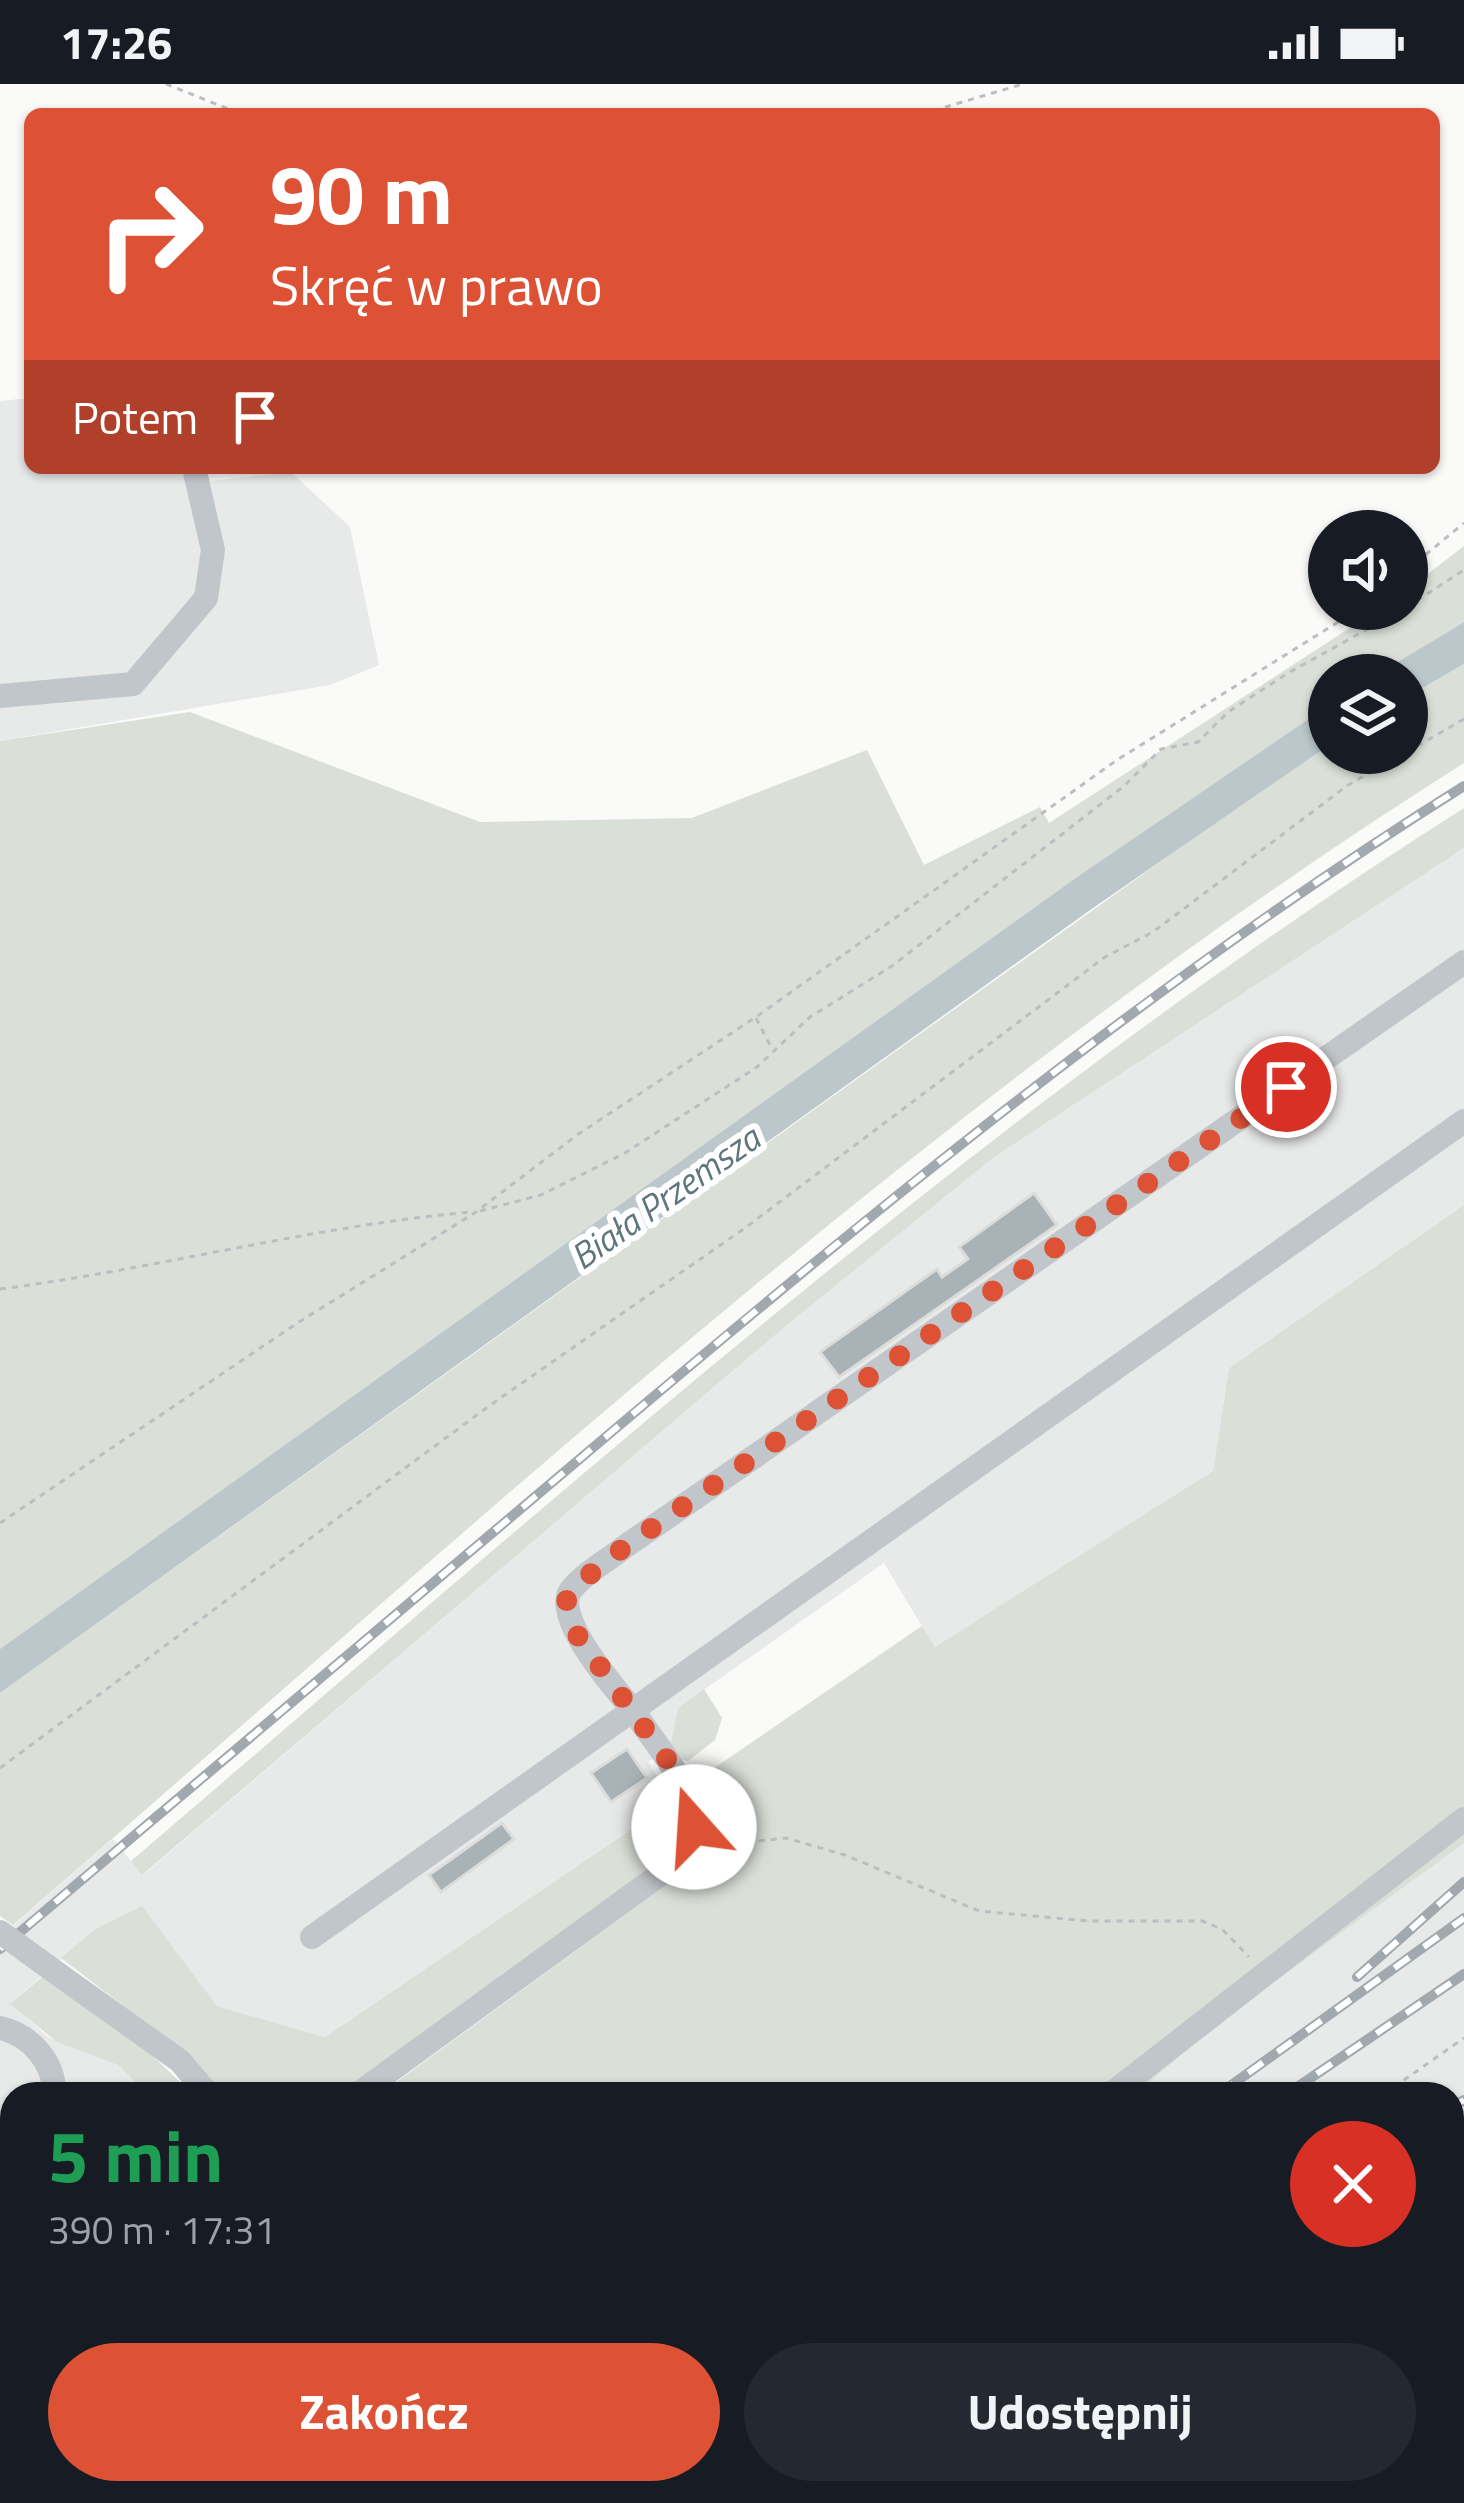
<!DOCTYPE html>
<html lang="pl">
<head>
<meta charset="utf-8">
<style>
  body { margin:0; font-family:"Titillium Web",sans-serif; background:#242831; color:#f1f3f6; height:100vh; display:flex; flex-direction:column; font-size:45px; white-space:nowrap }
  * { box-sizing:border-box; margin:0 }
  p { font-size:39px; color:#9ea1a6 }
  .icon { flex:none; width:66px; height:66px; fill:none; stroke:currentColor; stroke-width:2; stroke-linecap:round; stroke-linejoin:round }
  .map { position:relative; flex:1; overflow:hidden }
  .drawer { position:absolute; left:0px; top:1998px; width:1464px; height:423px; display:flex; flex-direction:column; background:#171b24; border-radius:36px 36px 0 0; box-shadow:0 3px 9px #0004 }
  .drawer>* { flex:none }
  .banner { position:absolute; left:24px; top:24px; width:1416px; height:366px; border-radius:18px; box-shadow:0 3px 9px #0004; background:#dd5135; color:#fff; overflow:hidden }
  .controls { position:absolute; left:1308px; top:426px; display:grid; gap:24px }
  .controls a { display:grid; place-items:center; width:120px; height:120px; border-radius:50%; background:#171b24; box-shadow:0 3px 9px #0004; font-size:60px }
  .pin { position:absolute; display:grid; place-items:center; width:102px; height:102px; color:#fff; margin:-51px; border:6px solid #fff; border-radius:50%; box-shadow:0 3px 12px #0007 }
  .me { position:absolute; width:132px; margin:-66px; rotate:341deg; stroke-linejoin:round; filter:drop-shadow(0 0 9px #0008) }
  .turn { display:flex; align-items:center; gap:42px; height:252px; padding:0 48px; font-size:54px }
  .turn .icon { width:156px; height:156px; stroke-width:2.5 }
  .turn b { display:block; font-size:84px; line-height:102px }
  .then { display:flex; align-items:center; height:114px; padding:0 48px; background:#0003; gap:24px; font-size:45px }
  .round { display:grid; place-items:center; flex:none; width:126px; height:126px; border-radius:63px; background:#242831 }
  .headline { display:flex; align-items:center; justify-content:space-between; height:204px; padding:0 48px }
  h1 { font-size:72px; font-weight:700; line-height:90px; color:#1e9e55 }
  .primary-button { display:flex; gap:24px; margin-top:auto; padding:24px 48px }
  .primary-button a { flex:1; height:138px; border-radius:72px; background:#dd5135; color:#fff; font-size:48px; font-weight:700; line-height:138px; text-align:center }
  .primary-button a+a { background:#242831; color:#f1f3f6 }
  .status { display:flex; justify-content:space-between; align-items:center; height:84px; padding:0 60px; background:#171b24; direction:ltr }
  .status svg { height:33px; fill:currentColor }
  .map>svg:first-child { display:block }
  .built { fill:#e8eae9 }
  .green { fill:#dadfd7 }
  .water { fill:#bbc7cb }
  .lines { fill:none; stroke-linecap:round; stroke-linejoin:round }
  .stream { stroke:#bbc7cb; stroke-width:6 }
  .building { fill:#a8b2b7; stroke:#dcdcda; stroke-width:3 }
  .path { stroke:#bcbfc2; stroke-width:3; stroke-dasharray:6 6; stroke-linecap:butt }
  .minor { stroke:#c1c6ca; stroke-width:24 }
  .rail-casing { stroke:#a1a9ae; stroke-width:10 }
  .rail { stroke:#fff; stroke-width:6; stroke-dasharray:18; stroke-linecap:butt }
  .minor-bridge { stroke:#c1c6ca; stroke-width:24 }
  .route { stroke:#dd5135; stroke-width:21; stroke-dasharray:0 37.8 }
  .labels { text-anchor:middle; stroke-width:12; stroke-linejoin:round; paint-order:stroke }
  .water-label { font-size:36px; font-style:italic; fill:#60767c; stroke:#fff }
</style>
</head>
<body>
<div class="status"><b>17:26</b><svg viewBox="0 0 49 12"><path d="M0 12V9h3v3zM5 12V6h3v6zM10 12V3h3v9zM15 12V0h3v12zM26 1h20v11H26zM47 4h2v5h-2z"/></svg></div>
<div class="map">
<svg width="1464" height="2419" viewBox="0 0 1464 2419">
  <rect width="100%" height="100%" fill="#fafaf8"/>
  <!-- built -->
  <g class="built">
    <polygon points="30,314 30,384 206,384 210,397 291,388 350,443 379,581 330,601 0,657 0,317"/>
    <polygon points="1464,764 1464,1121 1229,1284 1213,1387 935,1564 884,1479 678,1624 670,1663 648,1678 673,1717 325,1953 217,1922 142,1823 95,1845 11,1919 48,1953 118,1981 143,2006 158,2010 12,2010 12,2409 108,2409 92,2419 0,2419 0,1853 113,1755 143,1791 787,1241 993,1074"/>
    <polygon points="1464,1759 1464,2044 1452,2051 1452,2010 1136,2010 1212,1944"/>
    <polygon points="369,2409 835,2409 817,2419 347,2419"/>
  </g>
  <!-- green -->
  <g class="green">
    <polygon points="1464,462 1464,538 1376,591 1329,591 1329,621 1077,793 0,1565 0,657 190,628 480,738 692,734 867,666 924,781 1040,723 1049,739 1379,525 1407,525 1407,506"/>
    <path d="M1464,580V679C939,1011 481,1436 13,1841L0,1832V1609L1280,692L1329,661V669H1407V613Z"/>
    <path d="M1464,724V764L993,1074L787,1241L142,1791L131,1777C562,1409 984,1028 1464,724Z"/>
    <polygon points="1464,1121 1464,1759 1212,1944 1136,2010 1098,2006 380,2010 700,1776 710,1746 704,1691 922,1542 935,1563 1213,1387 1229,1284"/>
    <polygon points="704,1605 722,1634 715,1656 688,1677 675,1674 670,1663 678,1624"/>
    <polygon points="673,1717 686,1752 652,1788 338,2010 221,2010 182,1967 61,1874 95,1845 142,1822 217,1922 325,1953"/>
    <polygon points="42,1893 149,1968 192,2010 143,2006 118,1981 57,1958 10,1920"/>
    <polygon points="1464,2044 1464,2419 817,2419 835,2409 1452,2409 1452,2051"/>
    <polygon points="199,2409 369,2409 347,2419 180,2419"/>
  </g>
  <!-- water -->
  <g class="water">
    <polygon points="1464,538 1464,580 1407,613 1407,591 1376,591"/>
    <polygon points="1329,621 1329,661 1093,824 0,1609 0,1565 1077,793"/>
  </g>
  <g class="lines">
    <!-- stream -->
    <g class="stream">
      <polyline points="1452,2152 1464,2142"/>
      <polyline points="994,2419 1006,2409"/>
      <polyline points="1224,2419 1232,2409"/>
    </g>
  </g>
  <!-- building -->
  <g class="building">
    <polygon points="1034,1109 1057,1141 839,1293 820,1268 937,1185 942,1193 968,1175 959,1163"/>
    <polygon points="627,1665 647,1694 611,1718 591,1689"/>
    <polygon points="502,1739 514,1755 441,1808 429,1791"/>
  </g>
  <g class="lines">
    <!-- path -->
    <g class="path">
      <polyline points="166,0 241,30"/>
      <polyline points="922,30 1023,0"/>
      <polyline points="1407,486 1464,439"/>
      <polyline points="1407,523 1464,486"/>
      <polyline points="1407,668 1464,635"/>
      <polyline points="756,934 771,963"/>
      <polyline points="480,1127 541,1111 625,1069 757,983 810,933 892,882 1124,702 1161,665 1198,658 1228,628 1288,589 1404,525"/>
      <path d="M0,1205C158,1185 312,1142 471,1128"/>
      <polyline points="0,1439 299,1238 476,1128 577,1051 756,933 1117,676 1359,525"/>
      <polyline points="0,1684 489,1322 745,1144 1105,873 1153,848 1348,701 1405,669"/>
      <polyline points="711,1762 786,1754 845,1771 979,1827 1088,1837 1202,1837 1222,1845 1249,1873"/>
      <polyline points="1384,2010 1464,1954"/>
      <polyline points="1452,2126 1464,2116"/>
      <polyline points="1452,2308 1464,2298"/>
      <polyline points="1200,2419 1209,2409"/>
      <polyline points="1346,2419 1355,2409"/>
    </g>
    <!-- minor -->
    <g class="minor">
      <polyline points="0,612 133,600 206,514 213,466 194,384"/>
      <path d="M312,1853L633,1626C616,1606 551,1532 571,1506C583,1490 607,1477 623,1464L1464,878"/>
      <polyline points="58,1890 180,1977 208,2010"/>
      <path d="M0,1944C31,1951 55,1979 54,2010"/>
      <path d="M358,2010L680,1776C713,1717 664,1675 633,1626L1464,1037"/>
      <polyline points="1111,2010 1464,1735"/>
      <polyline points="0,2062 12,2052"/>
      <polyline points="0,2320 12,2310"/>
      <polyline points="161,2419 180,2409"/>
      <polyline points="526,2419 536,2409"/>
      <polyline points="1139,2419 1147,2409"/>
    </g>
    <defs>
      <g id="rail">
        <path d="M0,1865C194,1701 388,1537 582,1373C865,1133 1149,899 1464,702"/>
        <polyline points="1357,1893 1464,1798"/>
        <polyline points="1219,2010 1464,1834"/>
        <polyline points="1287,2010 1464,1890"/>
        <polyline points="1452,2023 1464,2016"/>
        <polyline points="402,2419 427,2409"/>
        <polyline points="582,2419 599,2409"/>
        <polyline points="610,2419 627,2409"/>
        <polyline points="762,2419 779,2409"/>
      </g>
    </defs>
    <!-- rail casing -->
    <use href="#rail" class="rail-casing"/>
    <!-- rail -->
    <use href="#rail" class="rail"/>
    <!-- minor-bridge -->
    <polyline class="minor-bridge" points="0,1848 58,1890"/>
  </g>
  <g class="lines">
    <!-- route -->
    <polyline class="route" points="694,1743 687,1703 578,1552 566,1521 568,1508 623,1464 1286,1003"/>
  </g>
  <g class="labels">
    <!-- water labels -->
    <g class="water-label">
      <text transform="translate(665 1113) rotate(-35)" y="13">Biała Przemsza</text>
    </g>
  </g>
</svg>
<div class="controls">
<a><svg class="icon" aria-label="sound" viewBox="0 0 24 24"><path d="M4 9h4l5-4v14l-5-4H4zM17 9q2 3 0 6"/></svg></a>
<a><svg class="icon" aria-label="layers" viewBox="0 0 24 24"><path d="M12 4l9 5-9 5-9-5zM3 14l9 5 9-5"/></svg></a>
</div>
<div class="pin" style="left:1286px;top:1003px;background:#d93025"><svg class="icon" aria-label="arrive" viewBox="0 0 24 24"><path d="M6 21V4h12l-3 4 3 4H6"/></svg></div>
<svg class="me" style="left:694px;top:1743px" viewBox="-20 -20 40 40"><circle r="19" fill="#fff"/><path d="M0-13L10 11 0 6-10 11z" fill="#dd5135"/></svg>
<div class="banner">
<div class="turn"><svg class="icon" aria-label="right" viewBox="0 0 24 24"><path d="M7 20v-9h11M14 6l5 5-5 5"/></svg><div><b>90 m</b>Skręć w prawo</div></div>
<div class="then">Potem<svg class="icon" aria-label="arrive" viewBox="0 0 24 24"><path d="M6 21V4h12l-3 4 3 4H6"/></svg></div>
</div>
<section class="drawer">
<div class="headline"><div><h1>5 min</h1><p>390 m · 17:31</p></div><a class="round" style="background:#d93025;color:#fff"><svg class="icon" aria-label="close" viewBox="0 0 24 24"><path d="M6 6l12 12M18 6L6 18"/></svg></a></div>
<div class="primary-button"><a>Zakończ</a><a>Udostępnij</a></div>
</section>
</div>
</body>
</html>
